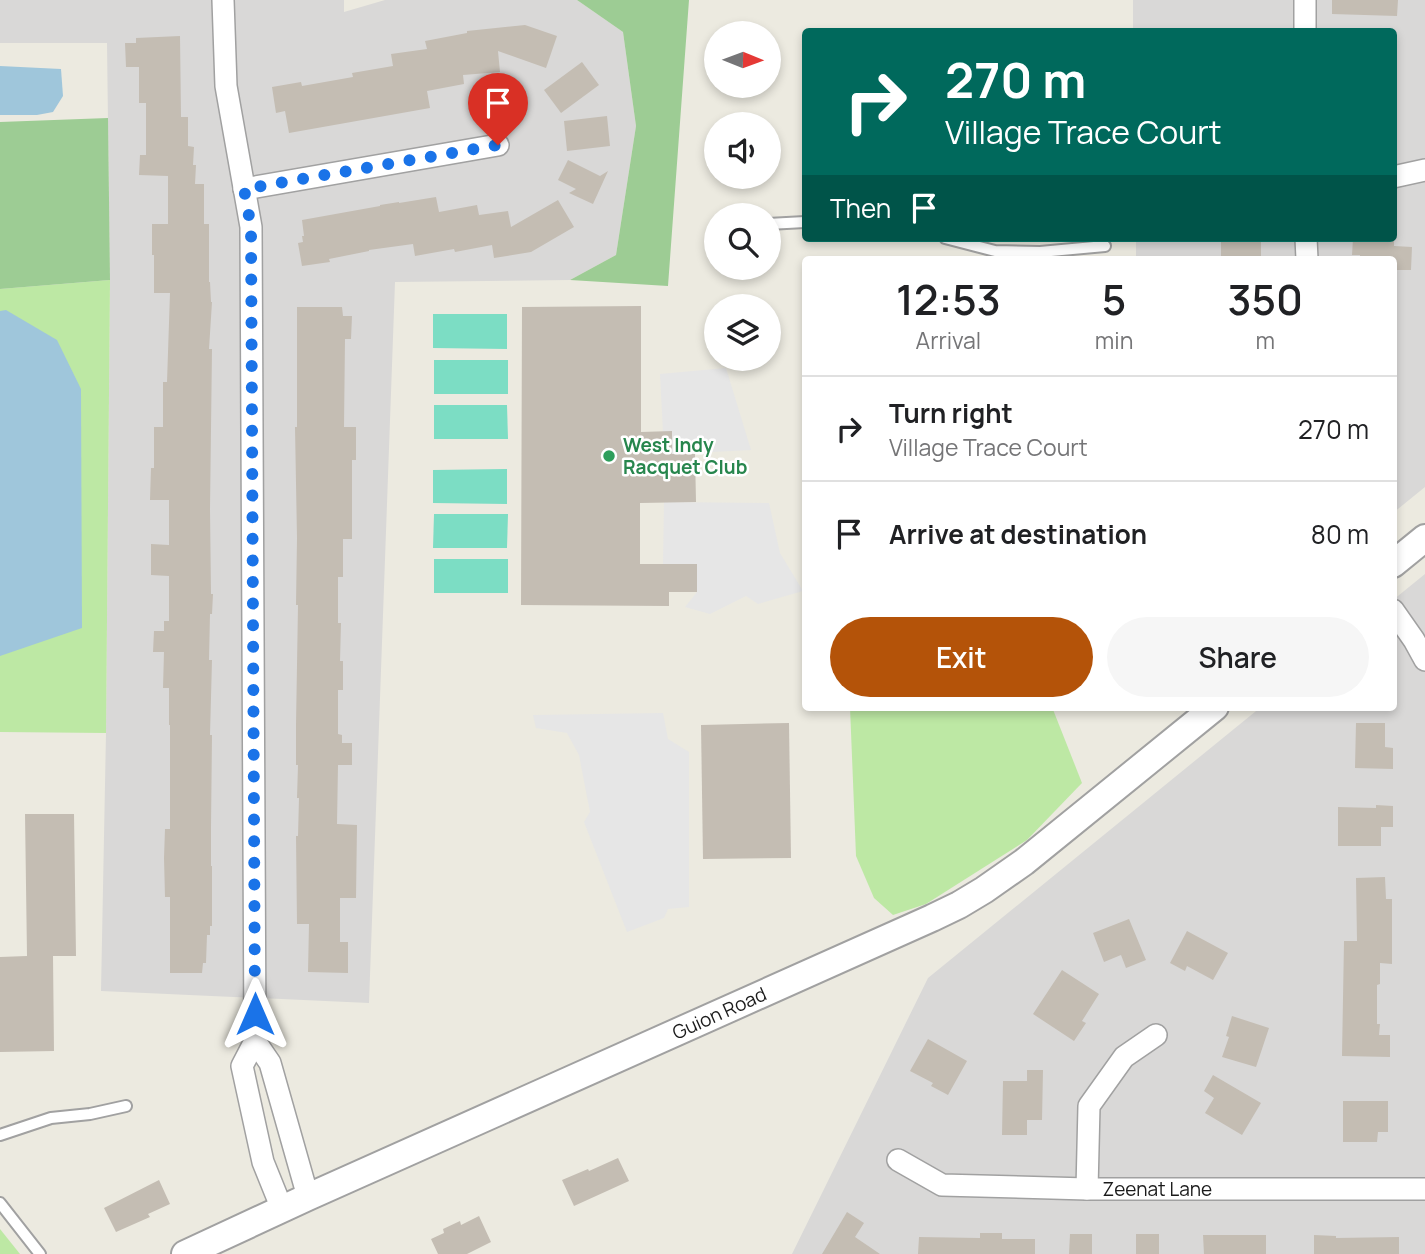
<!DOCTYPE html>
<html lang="en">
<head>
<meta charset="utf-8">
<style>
  body { margin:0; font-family:Manrope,sans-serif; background:#f6f6f6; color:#202124; height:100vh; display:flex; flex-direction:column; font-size:26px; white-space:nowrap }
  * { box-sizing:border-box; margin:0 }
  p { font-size:23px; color:#757577 }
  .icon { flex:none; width:38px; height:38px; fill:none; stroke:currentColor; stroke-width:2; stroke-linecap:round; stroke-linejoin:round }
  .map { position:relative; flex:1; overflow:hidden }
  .sheet { position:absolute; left:802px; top:256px; width:595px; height:455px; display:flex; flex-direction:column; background:#fff; border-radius:7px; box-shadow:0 4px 10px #0003 }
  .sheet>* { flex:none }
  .top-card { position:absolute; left:802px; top:28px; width:595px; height:214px; border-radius:7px; box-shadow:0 4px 10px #0003; background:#00695c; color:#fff; overflow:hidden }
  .needle { width:46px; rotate:91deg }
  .fabs { position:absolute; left:704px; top:21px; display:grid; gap:14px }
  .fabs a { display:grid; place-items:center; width:77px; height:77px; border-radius:50%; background:#fff; box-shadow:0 4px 10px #0003; font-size:35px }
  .pin { position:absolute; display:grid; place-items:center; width:60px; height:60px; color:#fff; margin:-72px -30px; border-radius:50% 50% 50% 0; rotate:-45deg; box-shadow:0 0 7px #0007 }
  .pin .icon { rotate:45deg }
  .me { position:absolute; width:77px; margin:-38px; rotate:0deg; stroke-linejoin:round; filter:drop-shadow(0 0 5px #0008) }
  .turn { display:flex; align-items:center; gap:24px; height:147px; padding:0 28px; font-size:32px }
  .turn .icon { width:91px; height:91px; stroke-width:2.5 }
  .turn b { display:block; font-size:49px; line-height:60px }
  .then { display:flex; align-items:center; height:66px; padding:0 28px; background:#0003; gap:14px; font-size:26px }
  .eta { display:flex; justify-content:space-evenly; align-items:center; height:119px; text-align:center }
  .eta b { font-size:42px; font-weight:600; line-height:49px }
  .action { display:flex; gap:14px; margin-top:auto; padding:14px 28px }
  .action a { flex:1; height:80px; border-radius:42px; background:#b45309; color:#fff; font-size:28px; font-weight:600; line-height:80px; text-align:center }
  .action a+a { background:#f6f6f6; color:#202124 }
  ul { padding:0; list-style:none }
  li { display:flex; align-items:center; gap:21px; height:105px; padding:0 28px; border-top:2px solid #e0e0e0 }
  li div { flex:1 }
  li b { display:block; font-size:26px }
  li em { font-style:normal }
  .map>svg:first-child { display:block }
  .residential { fill:#d9d8d7 }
  .grass { fill:#bde8a4 }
  .forest { fill:#9dcc94 }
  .pitch { fill:#7cddc4 }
  .parking { fill:#e6e6e6 }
  .water { fill:#9fc6db }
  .building { fill:#c4bdb3 }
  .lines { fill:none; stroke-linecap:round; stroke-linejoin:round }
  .service-casing { stroke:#a1a1a1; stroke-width:14 }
  .minor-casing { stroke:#a1a1a1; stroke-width:24 }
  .tertiary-casing { stroke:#a1a1a1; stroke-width:30 }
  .service { stroke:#fff; stroke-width:10 }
  .minor { stroke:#fff; stroke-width:21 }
  .tertiary { stroke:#fff; stroke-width:26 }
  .route { stroke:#1a73e8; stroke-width:12; stroke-dasharray:0 21.6 }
  .leisure-dot { fill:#2e9e5b; stroke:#fff; stroke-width:2.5 }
  .labels { text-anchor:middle; stroke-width:5; stroke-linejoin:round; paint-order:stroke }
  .leisure-label { font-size:19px; font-weight:bold; fill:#27864d; stroke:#fff; text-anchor:start }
  .street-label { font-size:19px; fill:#1a1a1a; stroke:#fff }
</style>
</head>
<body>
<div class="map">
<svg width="1425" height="1254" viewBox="0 0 1425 1254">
  <rect width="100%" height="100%" fill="#eceae0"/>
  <!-- residential -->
  <g class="residential">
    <polygon points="0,0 344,0 344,12 385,0 577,0 623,32 636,126 616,255 570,280 395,282 369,1003 101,991 106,733 110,280 107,43 0,43"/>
    <polygon points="1133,0 1425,0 1425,487 1393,513 1393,259 1136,259 1136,238 1393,238 1393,32 1133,31"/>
    <polygon points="1425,574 1425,1254 792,1254 928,978 1261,707 1393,707 1393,600"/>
  </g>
  <!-- grass -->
  <g class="grass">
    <polygon points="110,280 106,733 0,732 0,289"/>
    <polygon points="850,707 1052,707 1082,783 1027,840 926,904 893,915 874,898 856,856"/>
    <polygon points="0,1229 20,1254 0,1254"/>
  </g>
  <!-- forest -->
  <g class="forest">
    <polygon points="577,0 689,0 668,286 570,280 616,255 636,126 623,32"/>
    <polygon points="108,118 110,280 0,289 0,122"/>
  </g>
  <!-- pitch -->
  <g class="pitch">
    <polygon points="433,314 507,314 507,349 433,348"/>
    <rect x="434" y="360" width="74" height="34"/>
    <polygon points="434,405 507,405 508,439 434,439"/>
    <polygon points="507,469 507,504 433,503 433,470"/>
    <polygon points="434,514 508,514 507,548 433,548"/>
    <rect x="434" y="559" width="74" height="34"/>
  </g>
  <!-- parking -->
  <g class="parking">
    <polygon points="726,368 751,450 672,454 672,432 663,432 660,374"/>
    <polygon points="664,502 769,503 780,553 803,591 758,604 746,596 710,614 685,607 697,592 697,564 663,564"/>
    <polygon points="663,713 668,739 689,752 689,907 668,909 664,918 627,932 584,822 590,812 579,755 567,733 536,728 533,715"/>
  </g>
  <!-- water -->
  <g class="water">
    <polygon points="0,66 61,69 63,96 53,112 37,115 0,115"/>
    <polygon points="6,310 57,340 81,389 82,628 0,656 0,311"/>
  </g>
  <!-- building -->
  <g class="building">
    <polygon points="1332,0 1398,0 1397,16 1332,14"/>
    <polygon points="525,25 557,36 546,68 498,51 500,72 463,75 464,84 427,91 430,108 289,133 285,111 276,113 272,87 301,82 302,86 353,77 352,73 393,66 391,54 427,49 425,41 467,33 467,31"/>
    <polygon points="180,36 181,117 188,117 188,146 194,147 193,165 196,165 195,184 204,184 204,224 209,224 209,282 210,282 211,302 212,302 209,349 212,349 210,509 211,594 213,594 212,614 210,614 209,660 212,660 210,735 212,735 211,827 211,866 212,866 212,926 210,926 210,935 207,935 206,963 203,963 202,973 170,973 170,897 165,897 164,858 165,829 170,829 170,725 169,725 169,688 163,688 164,652 153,652 154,631 164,631 164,621 169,621 169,576 151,575 151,544 169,545 169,500 150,500 151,468 154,468 154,427 163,427 163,382 167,382 170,293 154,293 154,255 152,255 152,224 168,224 168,176 139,175 140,155 146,155 146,103 139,103 139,67 126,67 125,43 136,43 136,38"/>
    <polygon points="582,62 599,85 561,113 544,90"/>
    <polygon points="607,116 610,146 567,151 564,121"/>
    <polygon points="568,160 600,176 608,171 593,204 569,193 576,189 558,180"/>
    <polygon points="436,197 439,212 477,205 479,215 508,211 511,227 558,200 574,227 531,252 494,258 492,245 455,252 454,249 415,256 413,244 369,250 369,251 329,259 330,262 302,266 298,243 303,242 302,236 304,236 302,220 380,206 380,205 399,202 399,203"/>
    <polygon points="1221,238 1257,238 1257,241 1261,242 1261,258 1221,259"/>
    <polygon points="1353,238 1394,238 1394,246 1412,247 1411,270 1393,270 1393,259 1360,259 1360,255 1352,255"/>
    <polygon points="641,306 641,432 672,431 672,454 695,454 696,502 640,503 640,564 697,564 697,592 669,592 669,606 521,605 522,307"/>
    <polygon points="297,307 342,307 343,316 352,316 351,339 345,339 344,427 356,427 356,460 352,460 352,539 343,539 343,577 338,577 338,623 341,623 340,661 343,661 343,690 338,690 338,734 342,735 342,743 352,743 352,765 338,765 337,824 357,825 356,898 340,898 340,942 348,942 348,973 308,972 309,924 297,924 296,836 298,836 299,798 297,798 298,765 296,765 296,725 298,605 296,605 297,538 295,427 297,427"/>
    <polygon points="789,723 791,858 703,859 701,725"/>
    <polygon points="1356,723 1385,723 1385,747 1393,748 1393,769 1355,768"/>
    <polygon points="1376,805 1393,806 1393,827 1381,827 1381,846 1338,846 1338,807 1376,808"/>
    <polygon points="25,814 74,814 76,956 53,956 54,1051 0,1052 0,957 27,956"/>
    <polygon points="1385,877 1386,899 1392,899 1392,964 1380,963 1380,984 1377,985 1377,1024 1380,1024 1379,1035 1390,1035 1390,1057 1342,1056 1344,941 1357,941 1356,878"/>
    <polygon points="1129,919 1146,960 1126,968 1121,955 1104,962 1093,933"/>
    <polygon points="1187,931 1228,953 1213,980 1187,966 1185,971 1170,963"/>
    <polygon points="1062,970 1099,994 1082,1021 1086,1023 1074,1041 1033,1014"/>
    <polygon points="1232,1016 1269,1028 1256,1067 1222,1057 1229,1037 1226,1036"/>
    <polygon points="928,1039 967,1061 948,1095 931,1086 933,1083 910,1071"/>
    <polygon points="1027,1070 1043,1070 1042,1120 1027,1120 1027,1135 1002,1135 1003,1081 1027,1081"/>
    <polygon points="1213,1075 1261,1103 1242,1135 1205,1113 1214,1098 1204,1091"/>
    <polygon points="1343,1101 1388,1101 1388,1132 1378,1132 1377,1142 1343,1142"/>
    <polygon points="618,1158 629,1181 574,1206 562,1180 588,1169 589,1171"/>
    <polygon points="159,1180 170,1204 148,1214 150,1217 116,1232 104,1208"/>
    <polygon points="847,1212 864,1223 855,1237 880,1254 822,1254"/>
    <polygon points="479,1216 491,1242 467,1254 438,1254 431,1239 444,1233 443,1229 460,1221 461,1225"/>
    <polygon points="980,1233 1002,1233 1002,1239 1035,1239 1035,1254 918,1254 919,1237 980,1238"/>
    <polygon points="1070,1234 1092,1234 1092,1254 1069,1254"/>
    <rect x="1136" y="1234" width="23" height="20"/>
    <polygon points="1203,1235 1266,1235 1266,1254 1204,1254"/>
    <polygon points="1314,1235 1336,1236 1336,1238 1399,1237 1399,1254 1314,1254"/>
  </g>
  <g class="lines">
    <defs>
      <g id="service">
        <polyline points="768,224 805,222"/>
        <polyline points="945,238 995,251 1040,252 1105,246"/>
        <polyline points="0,1135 51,1118 90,1114 126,1106"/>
        <polyline points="0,1203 40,1254"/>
      </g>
      <g id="minor">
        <polyline points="223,0 226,86 251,227 255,1041 270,1063 308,1197"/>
        <polyline points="1305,0 1305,32"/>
        <polyline points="1393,177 1425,170"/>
        <polyline points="244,189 498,145"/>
        <polyline points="1306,238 1307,259"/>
        <polyline points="1393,610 1414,640 1425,660"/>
        <polyline points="255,1041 242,1066 263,1162 282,1209"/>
        <path id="s1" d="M898,1160L942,1185L1087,1189H1425"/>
        <polyline points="1087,1189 1089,1106 1124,1057 1156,1035"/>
      </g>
      <g id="tertiary">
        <polyline points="1393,564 1425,538"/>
        <path id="s2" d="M185,1254L308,1197L932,918L959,905L984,890L1024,862L1215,707"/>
      </g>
    </defs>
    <!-- service casing -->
    <use href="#service" class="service-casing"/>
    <!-- minor casing -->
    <use href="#minor" class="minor-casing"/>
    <!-- tertiary casing -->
    <use href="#tertiary" class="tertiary-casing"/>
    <!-- service -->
    <use href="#service" class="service"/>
    <!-- minor -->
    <use href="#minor" class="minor"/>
    <!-- tertiary -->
    <use href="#tertiary" class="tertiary"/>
  </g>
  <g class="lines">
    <!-- route -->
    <polyline class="route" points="255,1014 251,227 244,189 498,145"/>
  </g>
  <!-- markers -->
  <circle class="leisure-dot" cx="609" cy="456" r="7"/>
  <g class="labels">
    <!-- leisure labels -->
    <g class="leisure-label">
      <text x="623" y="452">West Indy<tspan x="623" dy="22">Racquet Club</tspan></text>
    </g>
    <!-- street labels -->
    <g class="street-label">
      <text dy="7" stroke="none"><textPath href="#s2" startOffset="586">Guion Road</textPath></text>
      <text dy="7" stroke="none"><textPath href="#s1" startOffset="266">Zeenat Lane</textPath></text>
    </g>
  </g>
</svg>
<div class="fabs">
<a><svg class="needle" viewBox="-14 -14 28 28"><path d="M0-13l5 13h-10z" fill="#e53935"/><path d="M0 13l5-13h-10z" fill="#757577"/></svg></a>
<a><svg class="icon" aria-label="sound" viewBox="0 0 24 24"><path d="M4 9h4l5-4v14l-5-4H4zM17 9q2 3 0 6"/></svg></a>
<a><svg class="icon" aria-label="search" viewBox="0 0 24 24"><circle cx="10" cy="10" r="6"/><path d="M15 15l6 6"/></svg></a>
<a><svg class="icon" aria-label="layers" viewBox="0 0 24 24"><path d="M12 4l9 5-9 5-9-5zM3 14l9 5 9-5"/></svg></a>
</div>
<div class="pin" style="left:498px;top:145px;background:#d93025"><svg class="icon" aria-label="arrive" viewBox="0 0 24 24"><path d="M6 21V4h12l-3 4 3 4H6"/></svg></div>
<svg class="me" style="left:255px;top:1014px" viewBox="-20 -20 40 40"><path d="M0-17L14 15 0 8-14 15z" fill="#1a73e8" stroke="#fff" stroke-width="4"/></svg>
<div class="top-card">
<div class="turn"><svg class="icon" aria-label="right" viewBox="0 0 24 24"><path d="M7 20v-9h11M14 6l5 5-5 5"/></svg><div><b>270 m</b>Village Trace Court</div></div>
<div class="then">Then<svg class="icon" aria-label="arrive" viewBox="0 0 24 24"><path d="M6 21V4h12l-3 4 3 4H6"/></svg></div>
</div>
<section class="sheet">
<div class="eta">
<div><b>12:53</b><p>Arrival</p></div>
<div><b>5</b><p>min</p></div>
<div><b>350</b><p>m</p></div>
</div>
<ul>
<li><svg class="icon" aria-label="right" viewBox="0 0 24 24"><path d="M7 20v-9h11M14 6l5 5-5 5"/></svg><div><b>Turn right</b><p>Village Trace Court</p></div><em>270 m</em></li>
<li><svg class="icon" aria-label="arrive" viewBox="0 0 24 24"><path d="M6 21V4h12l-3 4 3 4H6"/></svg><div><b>Arrive at destination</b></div><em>80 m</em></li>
</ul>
<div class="action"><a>Exit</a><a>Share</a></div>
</section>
</div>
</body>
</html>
